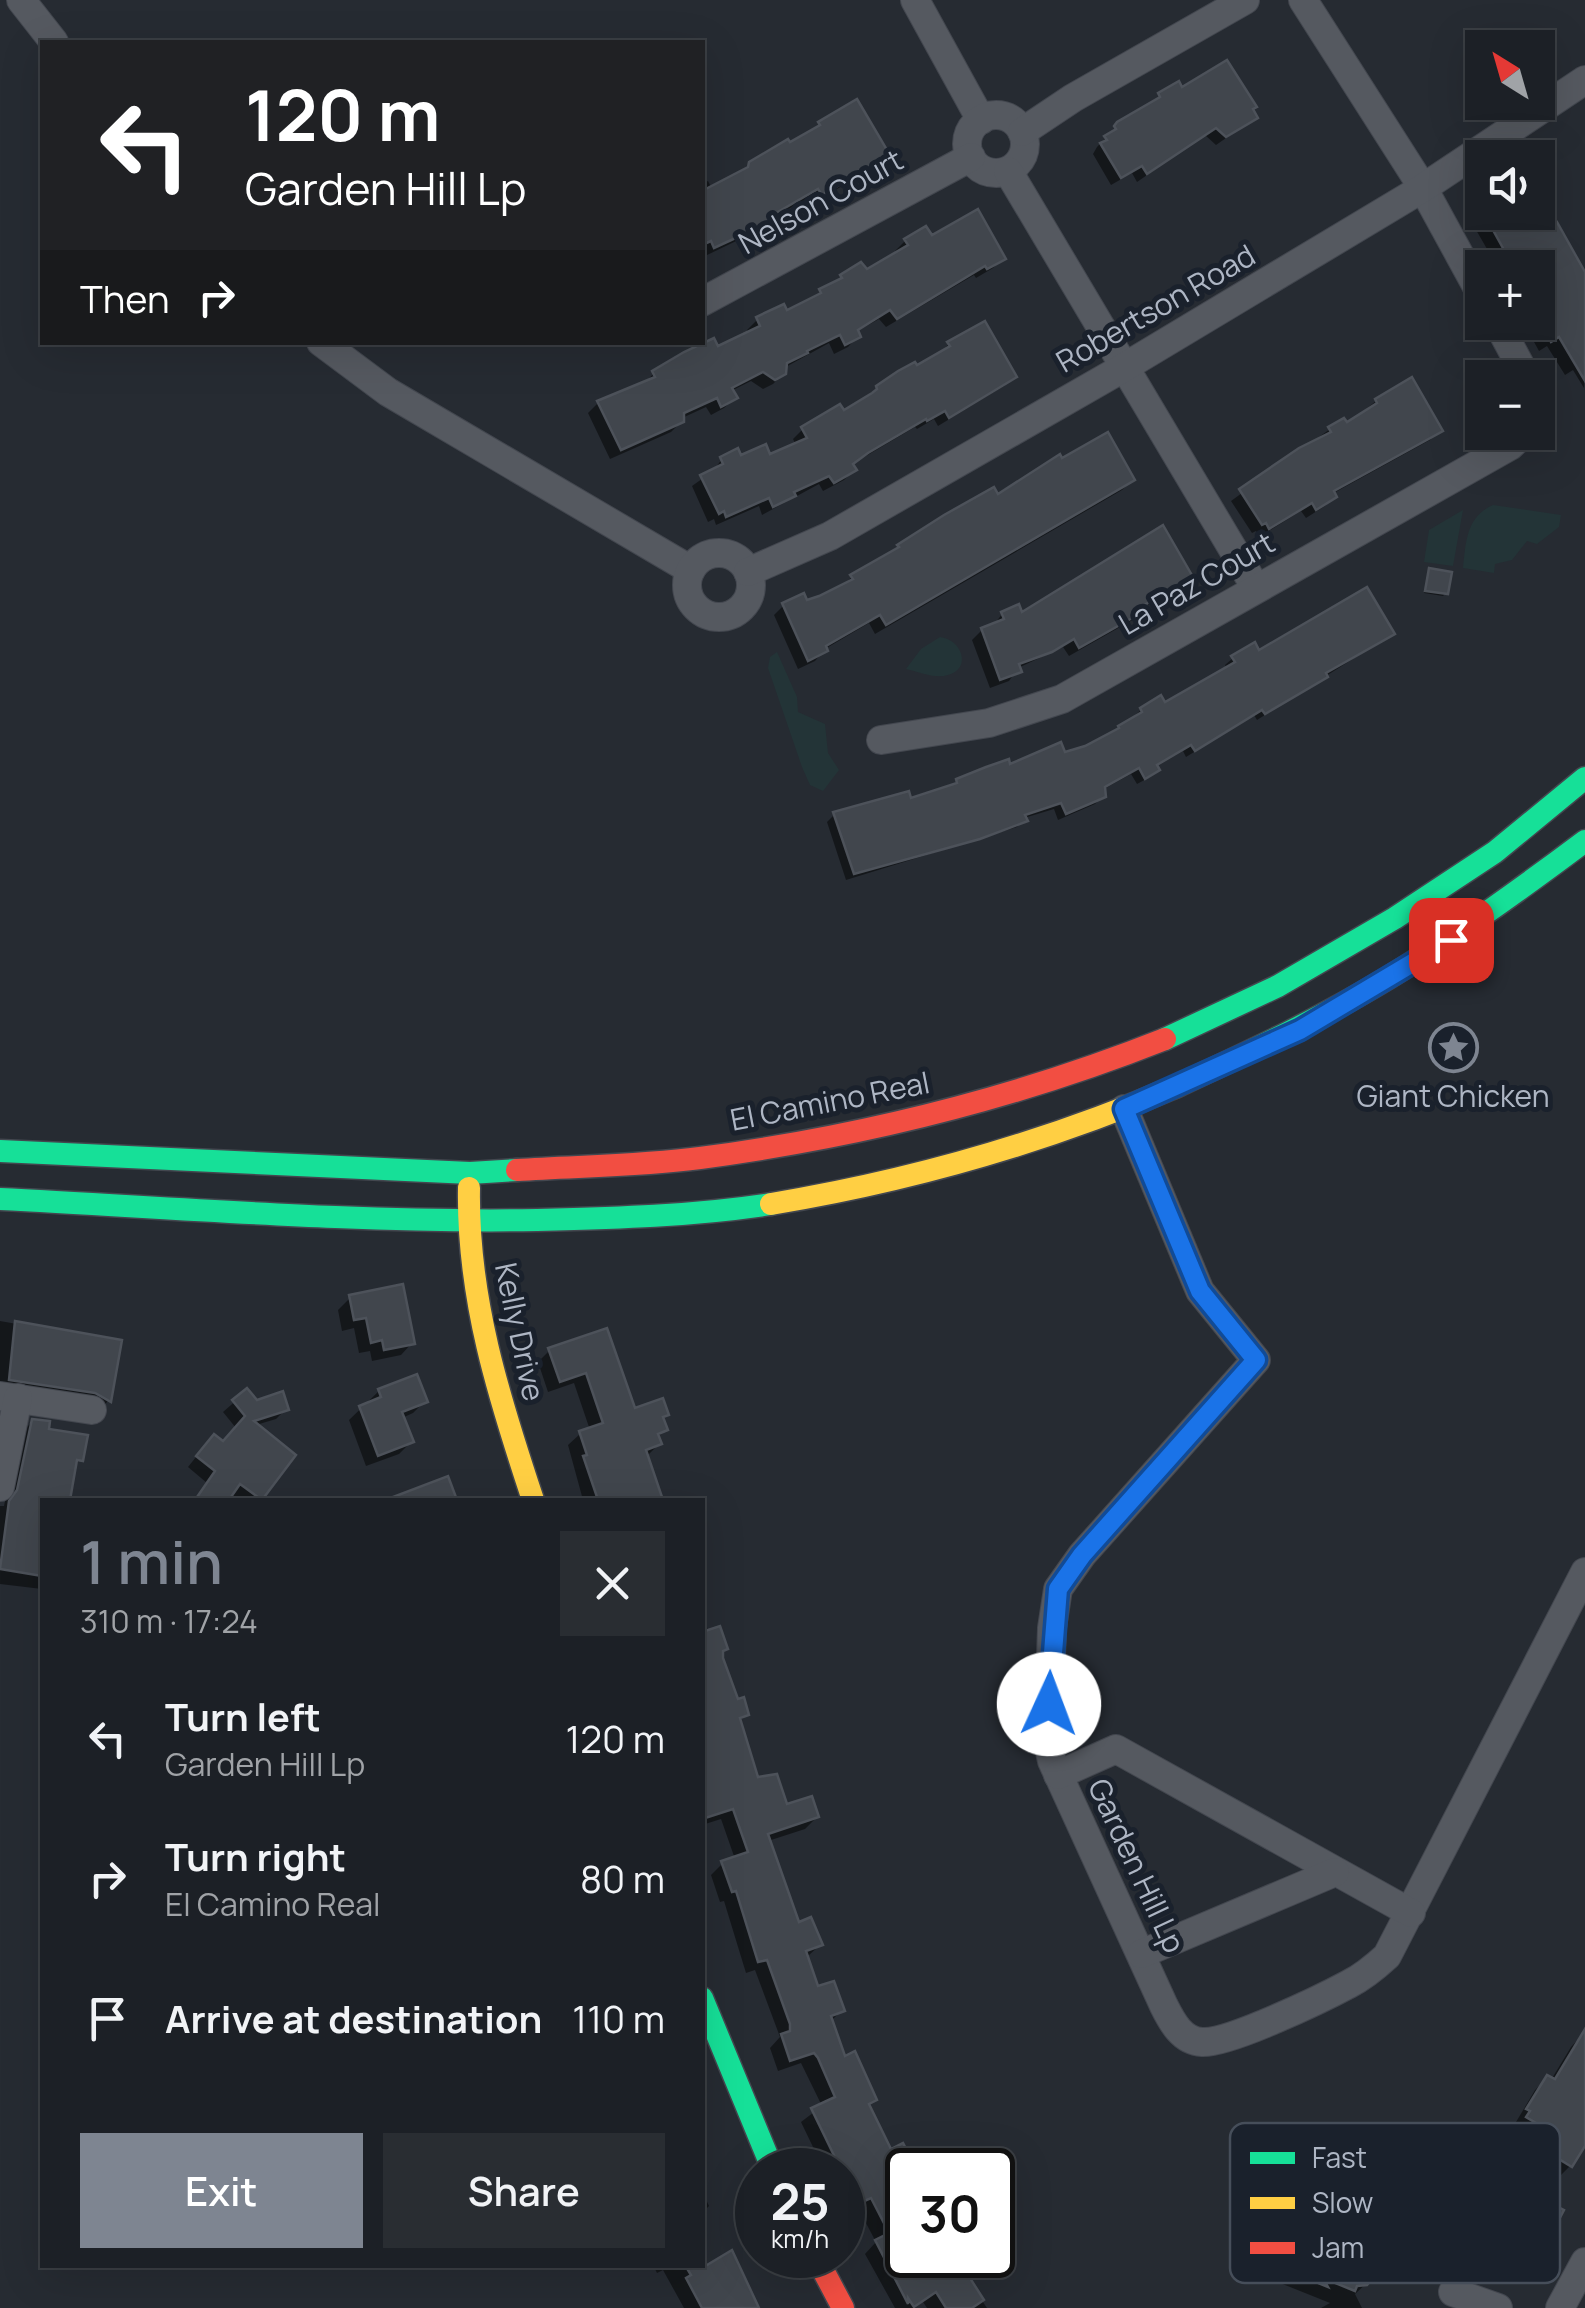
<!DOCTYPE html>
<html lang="en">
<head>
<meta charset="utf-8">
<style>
  body { margin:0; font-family:Manrope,sans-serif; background:#292d32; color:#f1f3f6; height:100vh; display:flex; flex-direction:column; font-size:38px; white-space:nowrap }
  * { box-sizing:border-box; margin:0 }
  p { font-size:32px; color:#a0a3a7 }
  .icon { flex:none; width:55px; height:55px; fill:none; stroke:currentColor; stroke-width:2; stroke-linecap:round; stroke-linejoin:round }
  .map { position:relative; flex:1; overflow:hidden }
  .sheet { position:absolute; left:40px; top:1498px; width:665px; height:770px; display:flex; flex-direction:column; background:#1c2026; border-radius:0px; box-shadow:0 10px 40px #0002,0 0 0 2px #3a3e43 }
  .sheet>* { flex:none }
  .hud { position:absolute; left:40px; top:40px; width:665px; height:305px; border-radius:0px; box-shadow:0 10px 40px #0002,0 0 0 2px #3a3e43; background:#202124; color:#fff; overflow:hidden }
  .needle { width:65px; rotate:323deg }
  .buttons { position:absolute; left:1465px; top:30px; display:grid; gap:20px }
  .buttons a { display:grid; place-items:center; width:90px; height:90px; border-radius:0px; background:#1c2026; box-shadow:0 10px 40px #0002,0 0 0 2px #3a3e43; font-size:50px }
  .speed { position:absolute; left:735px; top:2148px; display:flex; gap:20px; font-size:50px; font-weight:700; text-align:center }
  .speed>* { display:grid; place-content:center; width:130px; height:130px; border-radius:50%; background:#1c2026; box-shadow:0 10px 40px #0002,0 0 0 2px #3a3e43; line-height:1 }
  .speed small { font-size:25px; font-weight:400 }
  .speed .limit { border:5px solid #111; border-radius:15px; background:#fff; color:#111 }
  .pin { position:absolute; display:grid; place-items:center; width:85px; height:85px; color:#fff; margin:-42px; border-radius:20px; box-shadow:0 5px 15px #0006 }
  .me { position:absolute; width:110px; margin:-55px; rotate:2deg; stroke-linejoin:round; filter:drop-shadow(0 0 8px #0008) }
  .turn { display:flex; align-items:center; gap:35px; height:210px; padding:0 40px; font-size:45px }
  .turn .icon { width:130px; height:130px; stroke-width:2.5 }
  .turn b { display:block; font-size:70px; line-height:85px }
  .then { display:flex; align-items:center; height:95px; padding:0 40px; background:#0003; gap:20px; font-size:38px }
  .round { display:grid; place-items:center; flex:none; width:105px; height:105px; border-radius:0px; background:#292d32 }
  .head { display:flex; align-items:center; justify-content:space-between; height:170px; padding:0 40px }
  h1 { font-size:60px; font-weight:600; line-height:75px; color:#7e8591 }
  .button { display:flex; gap:20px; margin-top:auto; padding:20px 40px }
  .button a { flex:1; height:115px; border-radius:0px; background:#7e8591; color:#fff; font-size:40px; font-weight:600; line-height:115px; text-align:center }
  .button a+a { background:#292d32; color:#f1f3f6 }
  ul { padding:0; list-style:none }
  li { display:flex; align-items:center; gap:30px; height:140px; padding:0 40px }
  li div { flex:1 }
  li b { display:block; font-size:38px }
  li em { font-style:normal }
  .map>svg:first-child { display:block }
  .green { fill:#233437 }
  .shadow { fill:#0007 }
  .building { fill:#41464d; stroke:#4d525a; stroke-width:2.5 }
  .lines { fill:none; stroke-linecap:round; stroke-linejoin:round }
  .street-casing { stroke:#43474f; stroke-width:30 }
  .fast-casing { stroke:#43474f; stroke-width:25 }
  .slow-casing { stroke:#43474f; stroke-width:25 }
  .jam-casing { stroke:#43474f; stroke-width:25 }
  .street { stroke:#555960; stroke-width:28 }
  .fast { stroke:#16e098; stroke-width:22 }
  .slow { stroke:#ffcf43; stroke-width:22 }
  .jam { stroke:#f24e42; stroke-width:22 }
  .route-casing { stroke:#114b97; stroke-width:25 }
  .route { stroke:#1a73e8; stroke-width:18 }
  .labels { text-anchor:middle; stroke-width:10; stroke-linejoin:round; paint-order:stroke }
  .street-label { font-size:30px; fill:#aeb6c4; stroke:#1a212c }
  .poi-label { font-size:30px; fill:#aeb6c4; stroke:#1a212c }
  .key { fill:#1a212c; stroke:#464e5a; stroke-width:2.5 }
  .key-label { font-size:28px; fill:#aeb6c4 }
</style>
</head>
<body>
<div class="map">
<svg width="1585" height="2308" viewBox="0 0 1585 2308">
  <rect width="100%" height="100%" fill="#262b32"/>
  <!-- green -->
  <g class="green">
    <path d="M1493,505L1561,515L1559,527L1537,544L1527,541L1512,560L1495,564L1494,573L1463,568C1466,542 1466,517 1493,505Z"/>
    <polygon points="1463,510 1453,566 1424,562 1429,530"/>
    <path d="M940,637C961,639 973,668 948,675C935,679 919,672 906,669L921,649Z"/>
    <polygon points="777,652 797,697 798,712 825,724 828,753 839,770 823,791 810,785 802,767 768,668 770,657"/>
  </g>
  <!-- shadow -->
  <g class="shadow">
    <polygon points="1178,85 1181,90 1250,110 1255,118 1216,145 1205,135 1137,182 1132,173 1111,185 1093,154 1097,147 1119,124"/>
    <polygon points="820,124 887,154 876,166 810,205 806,199 771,219 759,230 703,257 702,184 708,181 712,189 741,173 751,164 810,133"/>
    <polygon points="1538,199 1583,273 1585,272 1584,388 1573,370 1565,375 1547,346 1539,351 1523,322 1538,322 1538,268 1498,268 1468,216 1482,203 1482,212 1538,212"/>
    <polygon points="931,239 1003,258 993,268 976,278 974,275 886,327 879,319 856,332 858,336 848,347 834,354 829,343 784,368 784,373 773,384 763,389 751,381 731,391 735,398 724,408 711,415 706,407 680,419 681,422 671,432 610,459 588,413 598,403 644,384 654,373 749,334 747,330 758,319 786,313 812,300 841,277 866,272 897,254 895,251 906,240"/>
    <polygon points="949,344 1014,376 1004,386 938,426 934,419 917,429 915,427 856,462 851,466 854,470 844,480 823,491 819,484 762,515 759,506 716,525 714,519 708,522 692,486 713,471 722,459 769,457 796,445 793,439 803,429 843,413 877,388 939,354"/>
    <polygon points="1376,401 1440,430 1430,440 1332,494 1334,497 1325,506 1306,518 1301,511 1259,537 1256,531 1252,533 1231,501 1330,429 1346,425"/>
    <polygon points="1132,480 1122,490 875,634 869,623 825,649 815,661 798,669 774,615 784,605 806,603 842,586 852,577 945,518"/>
    <polygon points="1430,571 1446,593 1443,596 1424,593"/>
    <polygon points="1190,577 1180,586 1144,607 1136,618 1069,656 1063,647 1018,668 1009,681 990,688 972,640 982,630 993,626 1002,614 1020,615"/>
    <polygon points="1392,634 1257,720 1254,715 1186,757 1183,751 1156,767 1157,770 1150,777 1137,784 1131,774 1102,790 1103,796 1095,804 1058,820 1054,809 1024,818 1017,827 846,880 827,822 834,815 910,801 950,788 957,781 1086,748 1113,734 1141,710 1164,705 1227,669 1225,665 1233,658"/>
    <polygon points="350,1298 412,1343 401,1355 372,1361 370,1351 359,1353 354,1328 342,1331 338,1310"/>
    <polygon points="0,1321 119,1342 108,1401 95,1415 0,1394"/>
    <polygon points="605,1331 634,1411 666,1415 662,1419 665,1429 657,1438 659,1444 646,1457 660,1498 666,1496 668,1500 583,1500 568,1445 580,1434 590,1430 574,1383 548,1392 538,1362 550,1350"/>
    <polygon points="247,1391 256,1403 286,1409 276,1419 256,1425 293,1455 258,1500 237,1500 230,1494 225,1500 195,1500 207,1483 188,1467 204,1447 222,1444 236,1428 223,1412"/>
    <polygon points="379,1391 425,1401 413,1413 402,1418 411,1442 399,1454 366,1466 349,1420"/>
    <polygon points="33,1421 81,1459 73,1467 67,1500 42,1500 42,1589 0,1584 0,1506 4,1506 18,1436"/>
    <polygon points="702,1613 709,1633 721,1653 736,1702 747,1714 738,1722 756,1780 785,1807 817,1817 805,1829 768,1841 797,1925 820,1945 808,1956 817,1990 842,2010 830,2022 843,2059 874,2100 867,2107 890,2152 915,2170 908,2170 908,2255 965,2255 966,2277 987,2308 927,2308 923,2302 915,2308 895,2308 865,2254 876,2242 858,2208 850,2212 842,2197 842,2170 824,2170 801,2122 822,2106 801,2063 778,2071 770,2048 780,2037 755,1970 746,1973 724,1901 720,1902 711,1875 722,1864 735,1859 721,1819 702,1825"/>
    <polygon points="1585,2032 1585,2141 1570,2166 1558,2178 1531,2161 1541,2144 1516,2130 1520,2124 1516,2122 1535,2090 1547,2078 1551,2080 1571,2047"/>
    <polygon points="1457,2169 1487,2200 1476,2211 1415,2213 1419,2222 1408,2233 1376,2245 1368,2262 1369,2281 1355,2294 1362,2308 1321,2308 1330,2303 1280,2283 1275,2271 1283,2252 1270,2247 1279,2222 1290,2211 1349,2234 1338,2205 1349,2193 1403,2177 1450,2175"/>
    <polygon points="702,2191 709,2206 702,2213"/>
    <polygon points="702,2256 707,2268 756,2308 684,2308 663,2270 657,2273 653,2265 702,2265"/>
  </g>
  <!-- building -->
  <g class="building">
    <polygon points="1227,60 1257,107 1253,109 1258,118 1226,137 1216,128 1147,174 1142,166 1121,178 1100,143 1107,140 1104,136 1116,129 1114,126 1117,122 1160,97 1158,93 1179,81 1182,87"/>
    <polygon points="857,99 890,155 822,195 818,189 771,216 773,220 755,229 714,248 711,241 702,245 702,191 748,167 749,162 788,139 790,142 820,125 818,122"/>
    <polygon points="978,209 1006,259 987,269 985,266 897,319 890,310 858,330 861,337 845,345 840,335 807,351 808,353 787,363 786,374 775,380 763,372 732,388 738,398 721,407 717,398 684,413 684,422 621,450 597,401 655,377 652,371 684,352 714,338 718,346 760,326 756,317 784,304 787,310 821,293 819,289 842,278 840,275 861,262 867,269 908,245 904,239 926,226 932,235"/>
    <polygon points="1483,212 1547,212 1554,224 1557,222 1585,272 1585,381 1559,337 1551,342 1538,319 1538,268 1514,268"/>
    <polygon points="985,321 1017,377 949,418 945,411 927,421 926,419 868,453 853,464 857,470 834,483 829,476 794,492 796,496 773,507 769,498 726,517 724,511 719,514 700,475 723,464 720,457 738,448 741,455 766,444 770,454 807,438 801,427 840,404 844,410 872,393 877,389 876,386 898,371 915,362 917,365 950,346 947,342"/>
    <polygon points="1412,377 1443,431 1334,491 1337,497 1316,510 1312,503 1269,529 1266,523 1262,525 1239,489 1299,448 1331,432 1328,427 1344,418 1347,422 1377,403 1375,399"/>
    <polygon points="1108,432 1135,480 886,625 880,615 826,646 828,651 808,661 782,603 804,593 807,600 819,596 853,579 850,575 899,547 897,545 944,515 994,487 998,494 1060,454 1062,458"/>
    <polygon points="1163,525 1193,577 1146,604 1148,609 1079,648 1074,639 1052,652 1019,664 1022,672 1000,680 981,628 1004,619 1001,612 1019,604 1022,612"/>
    <polygon points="1429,568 1452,572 1448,594 1425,591"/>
    <polygon points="1367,587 1395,634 1326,673 1328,677 1265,714 1262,710 1195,751 1191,745 1157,765 1160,770 1145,779 1139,768 1105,787 1106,797 1066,814 1061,803 1025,815 1028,821 980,839 854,874 833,812 909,791 911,798 957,783 956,779 986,767 1009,759 1010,764 1061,742 1065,752 1085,746 1119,728 1118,726 1142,712 1140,708 1161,695 1165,702 1235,662 1231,656 1255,642 1259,650"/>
    <polygon points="403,1284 415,1344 384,1350 382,1340 371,1343 366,1318 354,1320 349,1295"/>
    <polygon points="15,1321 122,1340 111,1402 95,1393 9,1380"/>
    <polygon points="607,1328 635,1408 663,1398 669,1415 663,1417 668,1430 658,1434 662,1444 646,1450 663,1500 598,1500 583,1456 587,1455 579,1431 603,1423 586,1373 560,1382 548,1348"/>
    <polygon points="417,1374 428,1402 402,1412 414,1442 378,1456 359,1406 381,1397 378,1389"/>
    <polygon points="247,1388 257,1400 283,1391 289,1410 254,1421 296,1455 262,1500 240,1484 229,1500 195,1500 215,1471 196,1456 214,1434 223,1441 245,1416 232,1400"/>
    <polygon points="32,1419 50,1421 49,1429 88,1435 83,1461 77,1460 70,1500 42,1500 42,1576 0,1569 9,1501 17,1490"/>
    <polygon points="448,1476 457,1500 394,1500 393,1497"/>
    <polygon points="720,1626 728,1649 723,1651 723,1658 738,1699 744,1697 749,1715 740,1718 758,1777 777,1774 787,1804 812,1796 819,1817 768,1834 799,1922 811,1917 823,1945 806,1951 818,1986 834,1981 845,2011 831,2016 845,2056 855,2051 877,2100 869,2104 891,2149 903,2143 917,2170 908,2170 908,2272 939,2255 968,2255 978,2269 968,2275 984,2300 972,2308 946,2308 936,2292 914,2307 908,2298 908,2304 875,2240 889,2233 871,2198 862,2202 848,2174 844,2176 811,2108 835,2097 818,2058 814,2053 790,2061 781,2034 790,2031 790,2024 767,1960 758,1962 736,1891 732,1892 721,1861 748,1852 733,1809 702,1819 702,1632"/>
    <polygon points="1585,2029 1585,2146 1572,2167 1541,2148 1551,2132 1526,2117 1530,2111 1526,2109 1547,2075 1555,2079"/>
    <polygon points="1489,2165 1490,2201 1415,2203 1422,2223 1382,2237 1371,2262 1374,2277 1367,2285 1357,2286 1355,2291 1323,2278 1328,2287 1291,2272 1285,2258 1292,2241 1279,2235 1290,2208 1365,2238 1348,2191 1403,2171 1404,2175 1435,2174 1456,2172 1456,2166"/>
    <polygon points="1516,2186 1564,2210 1546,2244 1516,2229 1507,2246 1489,2237"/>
    <polygon points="732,2250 759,2308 702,2308 686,2278 691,2275 685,2265 707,2265"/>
  </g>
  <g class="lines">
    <defs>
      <g id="street">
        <polyline points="21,0 54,42"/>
        <polyline points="915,0 981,120"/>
        <polyline points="1303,0 1423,188 1482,296"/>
        <circle cx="996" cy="144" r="29"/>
        <polyline points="1022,132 1073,98 1245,0"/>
        <polyline points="1008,171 1256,588"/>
        <polyline points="702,302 971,157"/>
        <polyline points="1497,322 1527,378"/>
        <polyline points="321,342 388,392 691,570"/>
        <polyline points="1538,401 1538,420"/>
        <circle cx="719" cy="585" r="32"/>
        <polyline points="748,572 830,536 1123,368 1423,188 1585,80"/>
        <polyline points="881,740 989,723 1062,699 1510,446 1525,432"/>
        <path d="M1124,1109L1200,1291L1256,1360L1082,1555L1058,1589L1052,1628L1048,1743L1052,1761L1164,2006C1172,2022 1182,2041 1202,2042C1228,2044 1323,1998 1349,1984C1363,1977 1375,1967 1387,1956L1585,1572"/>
        <polyline points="0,1396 92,1410"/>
        <polyline points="0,1487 18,1398"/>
        <polyline points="1058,1775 1116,1749 1411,1913"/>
        <polyline points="1141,1954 1335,1872"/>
        <polyline points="1453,2292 1498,2308"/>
        <polyline points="1560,2308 1585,2262"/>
      </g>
      <g id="fast">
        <polyline points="1165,1039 1278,986 1395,918 1495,852 1585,778"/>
        <path d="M1175,1087C1247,1053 1320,1019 1388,978C1456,936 1521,889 1585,841"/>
        <polyline points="0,1151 470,1173 517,1170"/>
        <path d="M0,1199C179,1208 358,1223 537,1220C616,1218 693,1216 771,1204"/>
        <polyline points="702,1998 773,2170"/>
      </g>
      <g id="slow">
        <path d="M469,1188C467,1297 499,1398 533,1500"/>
        <path d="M771,1204C910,1181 1046,1142 1175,1087"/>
      </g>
      <g id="jam">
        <path d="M517,1170C578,1166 640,1166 700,1158C859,1137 1016,1098 1165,1039"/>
        <polyline points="815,2255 843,2308"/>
      </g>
    </defs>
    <!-- street casing -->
    <use href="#street" class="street-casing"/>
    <!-- fast casing -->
    <use href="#fast" class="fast-casing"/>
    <!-- slow casing -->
    <use href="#slow" class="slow-casing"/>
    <!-- jam casing -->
    <use href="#jam" class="jam-casing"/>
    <!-- street -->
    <use href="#street" class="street"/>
    <!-- fast -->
    <use href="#fast" class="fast"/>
    <!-- slow -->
    <use href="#slow" class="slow"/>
    <!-- jam -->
    <use href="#jam" class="jam"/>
  </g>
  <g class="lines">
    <defs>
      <polyline id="route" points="1049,1704 1058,1589 1082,1555 1256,1360 1200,1291 1124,1109 1300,1030 1451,940"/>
    </defs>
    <!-- route casing -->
    <use href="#route" class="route-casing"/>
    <!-- route -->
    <use href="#route" class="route"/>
  </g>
  <!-- icons -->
  <defs>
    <symbol id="sight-ring" viewBox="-11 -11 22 22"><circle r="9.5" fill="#1a212c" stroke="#7e8591" stroke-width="1.5"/><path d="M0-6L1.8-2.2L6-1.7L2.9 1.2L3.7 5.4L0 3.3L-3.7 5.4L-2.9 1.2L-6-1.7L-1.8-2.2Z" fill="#7e8591"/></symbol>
  </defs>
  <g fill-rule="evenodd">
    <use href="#sight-ring" x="1426" y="1020" width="55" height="55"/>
  </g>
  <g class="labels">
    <!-- street labels -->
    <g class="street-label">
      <text transform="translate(821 202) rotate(-29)" y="10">Nelson Court</text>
      <text transform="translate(1156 309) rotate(-30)" y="10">Robertson Road</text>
      <text transform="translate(1197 584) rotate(-30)" y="10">La Paz Court</text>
      <text transform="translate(830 1102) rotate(-11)" y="10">El Camino Real</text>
      <text transform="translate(519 1332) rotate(78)" y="10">Kelly Drive</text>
      <text transform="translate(1136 1866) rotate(65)" y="10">Garden Hill Lp</text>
    </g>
    <!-- poi labels -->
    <g class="poi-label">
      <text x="1453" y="1107">Giant Chicken</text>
    </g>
  </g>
  <!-- legend -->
  <rect x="1230" y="2123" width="330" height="160" rx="15" class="key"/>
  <rect x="1250" y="2152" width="45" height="12" fill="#16e098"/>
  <rect x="1250" y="2197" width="45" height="12" fill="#ffcf43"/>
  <rect x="1250" y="2242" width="45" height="12" fill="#f24e42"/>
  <g class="key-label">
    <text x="1312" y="2168">Fast</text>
    <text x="1312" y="2213">Slow</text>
    <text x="1312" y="2258">Jam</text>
  </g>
</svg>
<div class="buttons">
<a><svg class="needle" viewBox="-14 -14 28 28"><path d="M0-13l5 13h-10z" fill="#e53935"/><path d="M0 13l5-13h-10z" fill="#a0a3a7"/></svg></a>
<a><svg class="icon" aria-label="sound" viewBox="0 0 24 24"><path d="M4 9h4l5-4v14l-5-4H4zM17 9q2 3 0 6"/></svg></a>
<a>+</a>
<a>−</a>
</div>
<div class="speed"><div>25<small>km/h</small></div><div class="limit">30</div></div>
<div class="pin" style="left:1451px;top:940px;background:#d93025"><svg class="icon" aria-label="arrive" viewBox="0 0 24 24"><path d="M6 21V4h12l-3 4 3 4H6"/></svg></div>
<svg class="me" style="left:1049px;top:1704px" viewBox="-20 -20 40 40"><circle r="19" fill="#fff"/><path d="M0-13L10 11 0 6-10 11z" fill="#1a73e8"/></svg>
<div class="hud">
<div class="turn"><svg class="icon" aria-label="left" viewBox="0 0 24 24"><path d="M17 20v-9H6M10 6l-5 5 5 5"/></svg><div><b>120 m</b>Garden Hill Lp</div></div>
<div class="then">Then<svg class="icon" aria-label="right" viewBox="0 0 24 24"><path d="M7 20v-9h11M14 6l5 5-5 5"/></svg></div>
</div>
<section class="sheet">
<div class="head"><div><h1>1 min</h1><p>310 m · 17:24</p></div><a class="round"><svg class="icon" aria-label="close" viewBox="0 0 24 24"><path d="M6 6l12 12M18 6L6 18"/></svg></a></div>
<ul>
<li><svg class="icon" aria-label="left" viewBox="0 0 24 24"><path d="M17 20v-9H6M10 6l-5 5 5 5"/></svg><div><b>Turn left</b><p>Garden Hill Lp</p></div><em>120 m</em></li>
<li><svg class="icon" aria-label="right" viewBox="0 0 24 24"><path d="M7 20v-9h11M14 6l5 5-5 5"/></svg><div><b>Turn right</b><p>El Camino Real</p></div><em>80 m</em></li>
<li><svg class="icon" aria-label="arrive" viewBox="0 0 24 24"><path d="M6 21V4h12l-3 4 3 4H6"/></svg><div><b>Arrive at destination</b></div><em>110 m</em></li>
</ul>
<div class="button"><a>Exit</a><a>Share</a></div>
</section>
</div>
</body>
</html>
